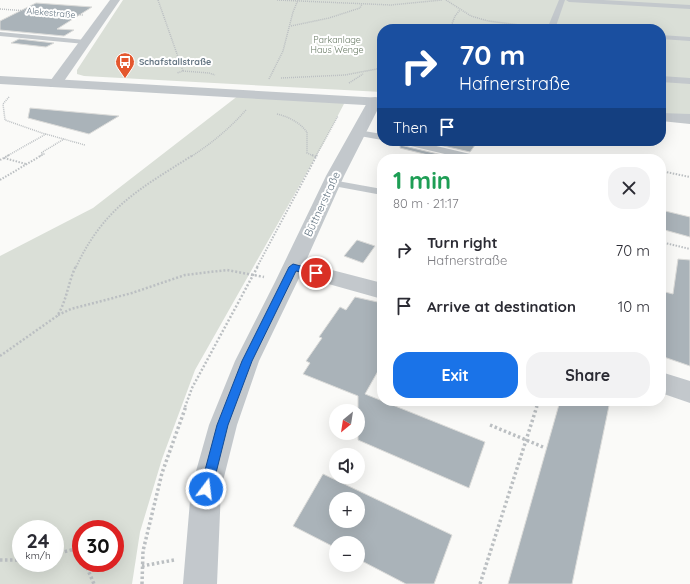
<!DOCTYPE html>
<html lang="en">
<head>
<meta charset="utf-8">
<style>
  body { margin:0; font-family:Quicksand,sans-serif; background:#f2f2f3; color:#2b2b33; height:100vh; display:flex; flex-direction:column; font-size:15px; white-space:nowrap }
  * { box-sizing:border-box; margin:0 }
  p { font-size:13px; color:#7c7c81 }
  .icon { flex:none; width:22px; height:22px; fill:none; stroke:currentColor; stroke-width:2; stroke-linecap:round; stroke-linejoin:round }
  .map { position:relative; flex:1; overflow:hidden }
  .panel { position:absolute; left:377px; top:154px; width:289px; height:252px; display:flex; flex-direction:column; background:#fff; border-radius:16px; box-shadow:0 4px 16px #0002 }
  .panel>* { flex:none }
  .top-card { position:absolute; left:377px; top:24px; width:289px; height:122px; border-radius:16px; box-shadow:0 4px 16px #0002; background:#1a4fa0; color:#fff; overflow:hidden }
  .needle { width:26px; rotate:210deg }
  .fabs { position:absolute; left:329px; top:404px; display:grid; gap:8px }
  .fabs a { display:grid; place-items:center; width:36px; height:36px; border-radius:50%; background:#fff; box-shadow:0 4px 16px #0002; font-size:20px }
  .speed { position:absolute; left:12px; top:520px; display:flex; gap:8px; font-size:20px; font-weight:700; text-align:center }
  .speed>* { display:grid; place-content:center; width:52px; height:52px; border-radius:50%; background:#fff; box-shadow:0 4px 16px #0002; line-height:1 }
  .speed small { font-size:10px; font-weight:400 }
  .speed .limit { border:6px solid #d22; background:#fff; color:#111 }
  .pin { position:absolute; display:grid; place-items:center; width:34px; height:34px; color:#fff; margin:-17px; border:2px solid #fff; border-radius:50%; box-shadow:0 1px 4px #0007 }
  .me { position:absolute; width:44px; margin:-22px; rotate:15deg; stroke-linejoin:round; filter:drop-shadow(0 0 3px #0008) }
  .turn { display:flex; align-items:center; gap:14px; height:84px; padding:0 16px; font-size:18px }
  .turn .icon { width:52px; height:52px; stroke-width:2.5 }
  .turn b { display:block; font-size:28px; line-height:34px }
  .then { display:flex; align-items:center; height:38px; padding:0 16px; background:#0003; gap:8px; font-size:15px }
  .round { display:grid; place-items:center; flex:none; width:42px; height:42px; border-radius:16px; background:#f2f2f3 }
  .summary { display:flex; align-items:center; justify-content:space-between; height:68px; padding:0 16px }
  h1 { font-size:24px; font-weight:700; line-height:30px; color:#1e9e55 }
  .button { display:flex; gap:8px; margin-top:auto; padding:8px 16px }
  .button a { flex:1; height:46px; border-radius:16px; background:#1a73e8; color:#fff; font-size:16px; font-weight:700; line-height:46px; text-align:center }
  .button a+a { background:#f2f2f3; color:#2b2b33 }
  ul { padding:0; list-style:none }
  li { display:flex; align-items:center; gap:12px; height:56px; padding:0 16px }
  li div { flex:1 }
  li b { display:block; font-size:15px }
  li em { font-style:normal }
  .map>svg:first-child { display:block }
  .green { fill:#dadfd7; fill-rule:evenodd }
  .building { fill:#aab3b9; stroke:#dcdcda; fill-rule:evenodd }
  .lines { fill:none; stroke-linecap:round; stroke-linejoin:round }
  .path-far3 { stroke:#bbbfc2; stroke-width:1.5; stroke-dasharray:1 1; stroke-linecap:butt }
  .path-far2 { stroke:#bbbfc2; stroke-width:2; stroke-dasharray:1.5 1.5; stroke-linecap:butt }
  .path-far1 { stroke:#bbbfc2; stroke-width:2.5; stroke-dasharray:2 2; stroke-linecap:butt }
  .path { stroke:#bbbfc2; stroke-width:3.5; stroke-dasharray:2.5 2.5; stroke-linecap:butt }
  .service { fill:#c3c8cc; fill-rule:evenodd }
  .minor { fill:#c3c8cc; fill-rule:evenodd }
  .tertiary { fill:#c3c8cc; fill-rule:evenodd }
  .route { fill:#1a73e8; stroke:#114b97 }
  .labels { text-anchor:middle; stroke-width:4; stroke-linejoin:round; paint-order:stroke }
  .far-street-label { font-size:9px; fill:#657683; stroke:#fff }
  .far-park-label { font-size:9px; fill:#687a64; stroke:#fff }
  .far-poi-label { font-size:9px; font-weight:bold; fill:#657683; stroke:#fff; text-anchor:start }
  .street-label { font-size:11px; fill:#657683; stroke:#fff }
</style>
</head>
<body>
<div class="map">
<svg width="690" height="584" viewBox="0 0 690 584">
  <rect width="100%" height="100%" fill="#fafaf8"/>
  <!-- green -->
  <g class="green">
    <polygon points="123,0 690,0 690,119 661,117 661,29 382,29 382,92 84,76 77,74 77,70"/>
    <path d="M239,95L346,100L323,144L195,370L162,459L140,532L132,584H0V256L93,208ZM21,529H55V563H21ZM81,529H115V563H81Z"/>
  </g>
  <!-- building -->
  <g class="building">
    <polygon points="36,3 92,7 57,29 74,30 64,36 0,30 0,21"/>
    <polygon points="19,39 54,43 46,47 11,43"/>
    <polygon points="30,108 119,116 89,134 28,118"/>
    <polygon points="422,141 478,141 470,152"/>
    <polygon points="400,145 459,159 444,159 400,148"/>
    <polygon points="661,210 690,217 690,237 661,229"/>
    <polygon points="357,240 375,246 363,263 344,256"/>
    <polygon points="678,259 690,260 690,366 661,356 661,291 673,294"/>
    <polygon points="355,297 382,303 382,364 365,394 485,442 469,488 358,440 358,396 303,374 310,363 306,361 322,338 319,337 340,307 346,310"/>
    <polygon points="560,401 610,401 572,584 508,584"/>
    <path d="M323,474L452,535L434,584H406L358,559V543H336V548L293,526ZM336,499H358V521H336Z"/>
  </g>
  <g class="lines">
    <!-- path-far3 -->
    <g class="path-far3">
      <polyline points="158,0 183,71 177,73"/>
      <polyline points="277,0 391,5 442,0"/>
      <polyline points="446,0 471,16 488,21 536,27"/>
      <polyline points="0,9 83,15"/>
      <polyline points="291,26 329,18 360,8 362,4"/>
      <polyline points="450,29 455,16 460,10"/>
      <polyline points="183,71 209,73 215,75"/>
      <polyline points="281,78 345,75 382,68"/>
      <polyline points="269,79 283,51 293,12 298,0"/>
      <polyline points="349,83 363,74"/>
      <polyline points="9,97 3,104 5,120 42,133 85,145"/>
      <path d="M277,114C289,117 299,122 307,132V153L314,156"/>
      <polyline points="7,156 46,134"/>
      <polyline points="40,156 44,154 41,153 64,139"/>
      <path d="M192,156C212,143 230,128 246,110"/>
      <polyline points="316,156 338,116"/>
    </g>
    <!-- path-far2 -->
    <g class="path-far2">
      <polyline points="312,155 316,157"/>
      <polyline points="4,158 26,164"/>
      <polyline points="0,160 9,155"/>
      <polyline points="661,171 690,177"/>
      <polyline points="0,180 42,155"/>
      <polyline points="661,242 690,249"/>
      <path d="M76,267C105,206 140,189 193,155"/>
      <polyline points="257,267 317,155"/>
    </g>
    <!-- path-far1 -->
    <g class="path-far1">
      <polyline points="58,315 71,309 132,293 185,275 227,270 264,277"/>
      <path d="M0,356L57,316C67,301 68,282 76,266"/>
      <polyline points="185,407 192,388 258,266"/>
      <polyline points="536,407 538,401"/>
    </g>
    <!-- path -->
    <g class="path">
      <polyline points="490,425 543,447"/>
      <polyline points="55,554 75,549 81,555"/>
      <polyline points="0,560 21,560"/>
      <polyline points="85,563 94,584"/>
      <polyline points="142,566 174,560"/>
      <polyline points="142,584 143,551 162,473 186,406"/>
      <polyline points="480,584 537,406"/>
    </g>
    <!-- service -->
    <g class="service">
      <polygon points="559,0 565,0 555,29 547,29"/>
      <polygon points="566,0 603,0 690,5 690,9 569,2"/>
      <polygon points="0,32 85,40 89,42 85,44 0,36"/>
      <polygon points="661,35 690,37 690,41 661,39"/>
      <polygon points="661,76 690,78 690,84 661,82"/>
      <polygon points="358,130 382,134 382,140 354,135 353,133"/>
      <polygon points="397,141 415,141 483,157 484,159 466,159 398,143"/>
      <polygon points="332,180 382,189 382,195 328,185 326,183"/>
    </g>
    <!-- minor -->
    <g class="minor">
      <polygon points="110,0 120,0 60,87 50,87 48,84"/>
      <polygon points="375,97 380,98 382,101 344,176 305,263 382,283 382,299 300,276 259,361 237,425 221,489 217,584 183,584 191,489 209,425 235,361 275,282 326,176 368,101 370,98"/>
      <polygon points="661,372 690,381 690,403 661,393"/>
    </g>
    <!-- tertiary -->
    <g class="tertiary">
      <polygon points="0,76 382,98 382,106 0,84"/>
      <polygon points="661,113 690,114 690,124 661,121"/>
    </g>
  </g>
  <!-- route -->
  <polygon class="route" points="293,264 320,271 321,273 316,276 296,271 252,361 228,425 212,489 210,493 206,495 202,493 200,489 217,425 242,361 289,267"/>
  <!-- icons -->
  <defs>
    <symbol id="bus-pin" viewBox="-11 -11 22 30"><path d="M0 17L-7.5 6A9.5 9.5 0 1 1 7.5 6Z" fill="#e4572e" stroke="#fff"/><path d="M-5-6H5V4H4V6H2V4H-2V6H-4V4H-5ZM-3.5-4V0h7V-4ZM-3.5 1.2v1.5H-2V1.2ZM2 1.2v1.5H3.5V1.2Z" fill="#fff"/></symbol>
  </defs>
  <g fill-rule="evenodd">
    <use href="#bus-pin" x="114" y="51" width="22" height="30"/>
  </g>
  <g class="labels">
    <!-- far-street labels -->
    <g class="far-street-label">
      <text transform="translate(51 13) rotate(5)" y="3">Alekestraße</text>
    </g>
    <!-- far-park labels -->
    <g class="far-park-label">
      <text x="337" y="43">Parkanlage<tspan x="337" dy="10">Haus Wenge</tspan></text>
    </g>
    <!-- far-poi labels -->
    <g class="far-poi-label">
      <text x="139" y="65">Schafstallstraße</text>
    </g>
    <!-- street labels -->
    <g class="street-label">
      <text transform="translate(322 204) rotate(-65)" y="4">Büttnerstraße</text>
    </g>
  </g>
</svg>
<div class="fabs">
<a><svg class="needle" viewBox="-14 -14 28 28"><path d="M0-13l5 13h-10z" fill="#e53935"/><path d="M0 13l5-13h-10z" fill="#7c7c81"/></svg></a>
<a><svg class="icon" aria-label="sound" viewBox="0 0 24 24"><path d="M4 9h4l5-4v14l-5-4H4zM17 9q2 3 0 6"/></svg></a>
<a>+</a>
<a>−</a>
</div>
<div class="speed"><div>24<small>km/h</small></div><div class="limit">30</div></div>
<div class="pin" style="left:316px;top:273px;background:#d93025"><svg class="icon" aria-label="arrive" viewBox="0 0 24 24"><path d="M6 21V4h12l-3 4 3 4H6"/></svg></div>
<svg class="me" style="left:206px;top:489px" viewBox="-20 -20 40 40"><circle r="17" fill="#1a73e8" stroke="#fff" stroke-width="3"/><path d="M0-11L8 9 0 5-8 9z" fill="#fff"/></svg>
<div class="top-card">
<div class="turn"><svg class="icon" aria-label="right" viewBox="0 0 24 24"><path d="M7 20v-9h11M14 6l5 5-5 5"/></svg><div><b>70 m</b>Hafnerstraße</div></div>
<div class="then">Then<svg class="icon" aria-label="arrive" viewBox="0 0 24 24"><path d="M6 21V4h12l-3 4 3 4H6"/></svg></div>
</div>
<section class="panel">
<div class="summary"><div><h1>1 min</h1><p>80 m · 21:17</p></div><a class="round"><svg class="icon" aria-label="close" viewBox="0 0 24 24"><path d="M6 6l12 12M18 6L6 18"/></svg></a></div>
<ul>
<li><svg class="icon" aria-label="right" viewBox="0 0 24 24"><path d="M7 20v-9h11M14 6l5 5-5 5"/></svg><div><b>Turn right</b><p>Hafnerstraße</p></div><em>70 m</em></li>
<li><svg class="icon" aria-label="arrive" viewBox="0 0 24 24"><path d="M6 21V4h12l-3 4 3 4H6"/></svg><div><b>Arrive at destination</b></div><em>10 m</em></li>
</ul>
<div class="button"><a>Exit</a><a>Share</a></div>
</section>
</div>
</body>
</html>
